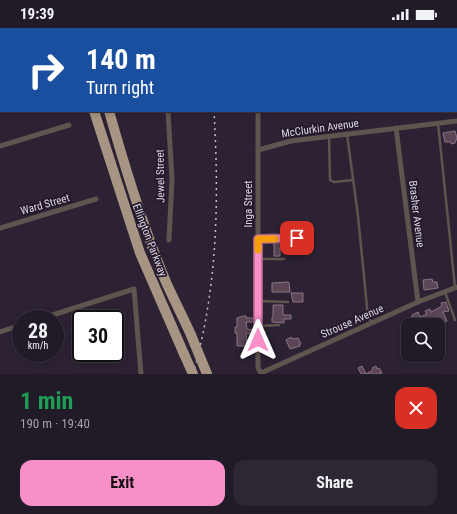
<!DOCTYPE html>
<html lang="en">
<head>
<meta charset="utf-8">
<style>
  body { margin:0; font-family:"Roboto Condensed",sans-serif; background:#2d2733; color:#f1f3f6; height:100vh; display:flex; flex-direction:column; font-size:15px; white-space:nowrap }
  * { box-sizing:border-box; margin:0 }
  p { font-size:13px; color:#a2a1a7 }
  .icon { flex:none; width:22px; height:22px; fill:none; stroke:currentColor; stroke-width:2; stroke-linecap:round; stroke-linejoin:round }
  .map { position:relative; height:346px; overflow:hidden }
  .drawer { display:flex; flex-direction:column; background:#211a27; flex:1 }
  .drawer>* { flex:none }
  .top-card { position:absolute; left:0px; top:0px; width:457px; height:84px; box-shadow:0 2px 6px #0003,0 0 0 1px #3e3844; background:#1a4fa0; color:#fff; overflow:hidden }
  .controls { position:absolute; left:401px; top:290px; display:grid; gap:8px }
  .controls a { display:grid; place-items:center; width:44px; height:44px; border-radius:8px; background:#211a27; box-shadow:0 2px 6px #0003,0 0 0 1px #3e3844; font-size:20px }
  .speed { position:absolute; left:12px; top:282px; display:flex; gap:8px; font-size:20px; font-weight:700; text-align:center }
  .speed>* { display:grid; place-content:center; width:52px; height:52px; border-radius:50%; background:#211a27; box-shadow:0 2px 6px #0003,0 0 0 1px #3e3844; line-height:1 }
  .speed small { font-size:10px; font-weight:400 }
  .speed .limit { border:2px solid #111; border-radius:6px; background:#fff; color:#111 }
  .pin { position:absolute; display:grid; place-items:center; width:34px; height:34px; color:#fff; margin:-17px; border-radius:8px; box-shadow:0 2px 6px #0006 }
  .me { position:absolute; width:44px; margin:-22px; rotate:0deg; stroke-linejoin:round; filter:drop-shadow(0 0 3px #0008) }
  .turn { display:flex; align-items:center; gap:14px; height:84px; padding:0 20px; font-size:18px }
  .turn .icon { width:52px; height:52px; stroke-width:2.5 }
  .turn b { display:block; font-size:28px; line-height:34px }
  .round { display:grid; place-items:center; flex:none; width:42px; height:42px; border-radius:12px; background:#2d2733 }
  .headline { display:flex; align-items:center; justify-content:space-between; height:68px; padding:0 20px }
  h1 { font-size:24px; font-weight:700; line-height:30px; color:#1e9e55 }
  .primary-button { display:flex; gap:8px; margin-top:auto; padding:8px 20px }
  .primary-button a { flex:1; height:46px; border-radius:12px; background:#f98fc8; color:#111; font-size:16px; font-weight:700; line-height:46px; text-align:center }
  .primary-button a+a { background:#2d2733; color:#f1f3f6 }
  .status { display:flex; justify-content:space-between; align-items:center; height:28px; padding:0 20px; background:#211a27; direction:ltr }
  .status svg { height:11px; fill:currentColor }
  .map>svg:first-child { display:block }
  .building { fill:#5a4655; stroke:#8a7484 }
  .lines { fill:none; stroke-linecap:round; stroke-linejoin:round }
  .service { stroke:#5d554e; stroke-width:2.5 }
  .minor { stroke:#5d554e; stroke-width:5 }
  .motorway { stroke:#a89482; stroke-width:10 }
  .rail { stroke:#c4becb; stroke-width:1.5; stroke-dasharray:2 4; stroke-linecap:butt }
  .motorway-bridge { stroke:#a89482; stroke-width:10 }
  .route-casing { stroke:#a25d82; stroke-width:10 }
  .route { stroke:#f98fc8; stroke-width:7 }
  .slow { stroke:#f59e0b; stroke-width:7 }
  .labels { text-anchor:middle; stroke-width:3.5; stroke-linejoin:round; paint-order:stroke }
  .street-label { font-size:11px; fill:#ded8e4; stroke:#23192a }
</style>
</head>
<body>
<div class="status"><b>19:39</b><svg viewBox="0 0 49 12"><path d="M0 12V9h3v3zM5 12V6h3v6zM10 12V3h3v9zM15 12V0h3v12zM26 1h20v11H26zM47 4h2v5h-2z"/></svg></div>
<div class="map">
<svg width="457" height="346" viewBox="0 0 457 346">
  <rect width="100%" height="100%" fill="#2c2234"/>
  <!-- building -->
  <g class="building">
    <polygon points="455,103 457,110 455,115 451,116 451,114 445,114 443,105"/>
    <polygon points="274,214 288,214 288,220 280,220 280,228 274,228"/>
    <polygon points="432,251 433,254 437,254 438,260 424,262 423,252"/>
    <polygon points="288,254 289,255 290,264 272,264 272,255"/>
    <polygon points="291,265 303,265 303,274 293,274"/>
    <polygon points="446,274 449,283 443,284 447,293 443,295 442,293 434,297 427,297 425,292 414,296 411,289 413,288 412,287 418,284 420,289 427,286 425,283 430,281 431,284 442,278 441,275"/>
    <polygon points="273,277 283,277 283,287 291,287 291,291 284,291 284,295 272,294 272,290 273,288"/>
    <polygon points="243,288 246,288 246,290 254,290 254,294 246,294 247,301 254,302 254,305 246,306 247,316 246,318 237,318 237,305 235,305 235,299 237,299 237,290"/>
    <polygon points="291,309 292,311 294,310 295,311 298,310 301,316 299,317 300,318 290,321 286,312"/>
    <polygon points="362,338 366,346 373,342 372,340 376,338 377,341 379,340 382,345 378,346 361,346 358,340"/>
  </g>
  <g class="lines">
    <!-- service -->
    <g class="service">
      <polyline points="438,95 455,259"/>
      <polyline points="347,106 358,188 368,289 372,295"/>
      <polyline points="329,109 330,152 334,154 353,152"/>
      <polyline points="259,211 297,210"/>
      <polyline points="259,231 284,231"/>
      <polyline points="445,264 455,292"/>
      <polyline points="259,273 288,274"/>
      <polyline points="259,298 279,297"/>
    </g>
    <!-- minor -->
    <g class="minor">
      <polyline points="164,0 164,1"/>
      <polyline points="273,0 273,1"/>
      <polyline points="105,1 111,0"/>
      <polyline points="456,15 457,15"/>
      <polyline points="0,31 1,31"/>
      <polyline points="168,83 172,151 169,212"/>
      <polyline points="258,83 258,340 261,345 418,274 457,259"/>
      <polyline points="396,100 418,274"/>
      <polyline points="0,118 69,97"/>
      <polyline points="258,122 291,113 457,93"/>
      <polyline points="0,200 96,171"/>
      <polyline points="40,291 134,261 141,346"/>
      <polyline points="0,304 21,297"/>
    </g>
    <!-- motorway -->
    <g class="motorway">
      <polyline points="67,0 68,1"/>
      <polyline points="82,0 83,1"/>
      <polyline points="94,83 140,225 184,326"/>
      <path d="M109,83C125,140 143,199 166,254C174,272 183,289 191,307"/>
    </g>
    <!-- rail -->
    <g class="rail">
      <polyline points="210,0 210,1"/>
      <path d="M193,346C218,259 219,172 214,83"/>
    </g>
    <!-- motorway-bridge -->
    <g class="motorway-bridge">
      <polyline points="191,307 207,346"/>
      <polyline points="184,326 193,346"/>
    </g>
  </g>
  <g class="lines">
    <defs>
      <polyline id="route" points="258,312 258,211 297,210"/>
    </defs>
    <!-- route casing -->
    <use href="#route" class="route-casing"/>
    <!-- route -->
    <use href="#route" class="route"/>
    <!-- slow -->
    <polyline class="slow" points="258,222 258,211 275,211"/>
  </g>
  <g class="labels">
    <!-- street labels -->
    <g class="street-label">
      <text transform="translate(320 100) rotate(-8)" y="4">McClurkin Avenue</text>
      <text transform="translate(160 148) rotate(-91)" y="4">Jewel Street</text>
      <text transform="translate(45 176) rotate(-16)" y="4">Ward Street</text>
      <text transform="translate(248 176) rotate(-90)" y="4">Inga Street</text>
      <text transform="translate(417 186) rotate(83)" y="4">Brasher Avenue</text>
      <text transform="translate(150 212) rotate(69)" y="4">Ellington Parkway</text>
      <text transform="translate(352 293) rotate(-24)" y="4">Strouse Avenue</text>
    </g>
  </g>
</svg>
<div class="controls">
<a><svg class="icon" aria-label="search" viewBox="0 0 24 24"><circle cx="10" cy="10" r="6"/><path d="M15 15l6 6"/></svg></a>
</div>
<div class="speed"><div>28<small>km/h</small></div><div class="limit">30</div></div>
<div class="pin" style="left:297px;top:210px;background:#d93025"><svg class="icon" aria-label="arrive" viewBox="0 0 24 24"><path d="M6 21V4h12l-3 4 3 4H6"/></svg></div>
<svg class="me" style="left:258px;top:312px" viewBox="-20 -20 40 40"><path d="M0-17L14 15 0 8-14 15z" fill="#f98fc8" stroke="#fff" stroke-width="4"/></svg>
<div class="top-card">
<div class="turn"><svg class="icon" aria-label="right" viewBox="0 0 24 24"><path d="M7 20v-9h11M14 6l5 5-5 5"/></svg><div><b>140 m</b>Turn right</div></div>
</div>
</div>
<section class="drawer">
<div class="headline"><div><h1>1 min</h1><p>190 m · 19:40</p></div><a class="round" style="background:#d93025;color:#fff"><svg class="icon" aria-label="close" viewBox="0 0 24 24"><path d="M6 6l12 12M18 6L6 18"/></svg></a></div>
<div class="primary-button"><a>Exit</a><a>Share</a></div>
</section>
</body>
</html>
